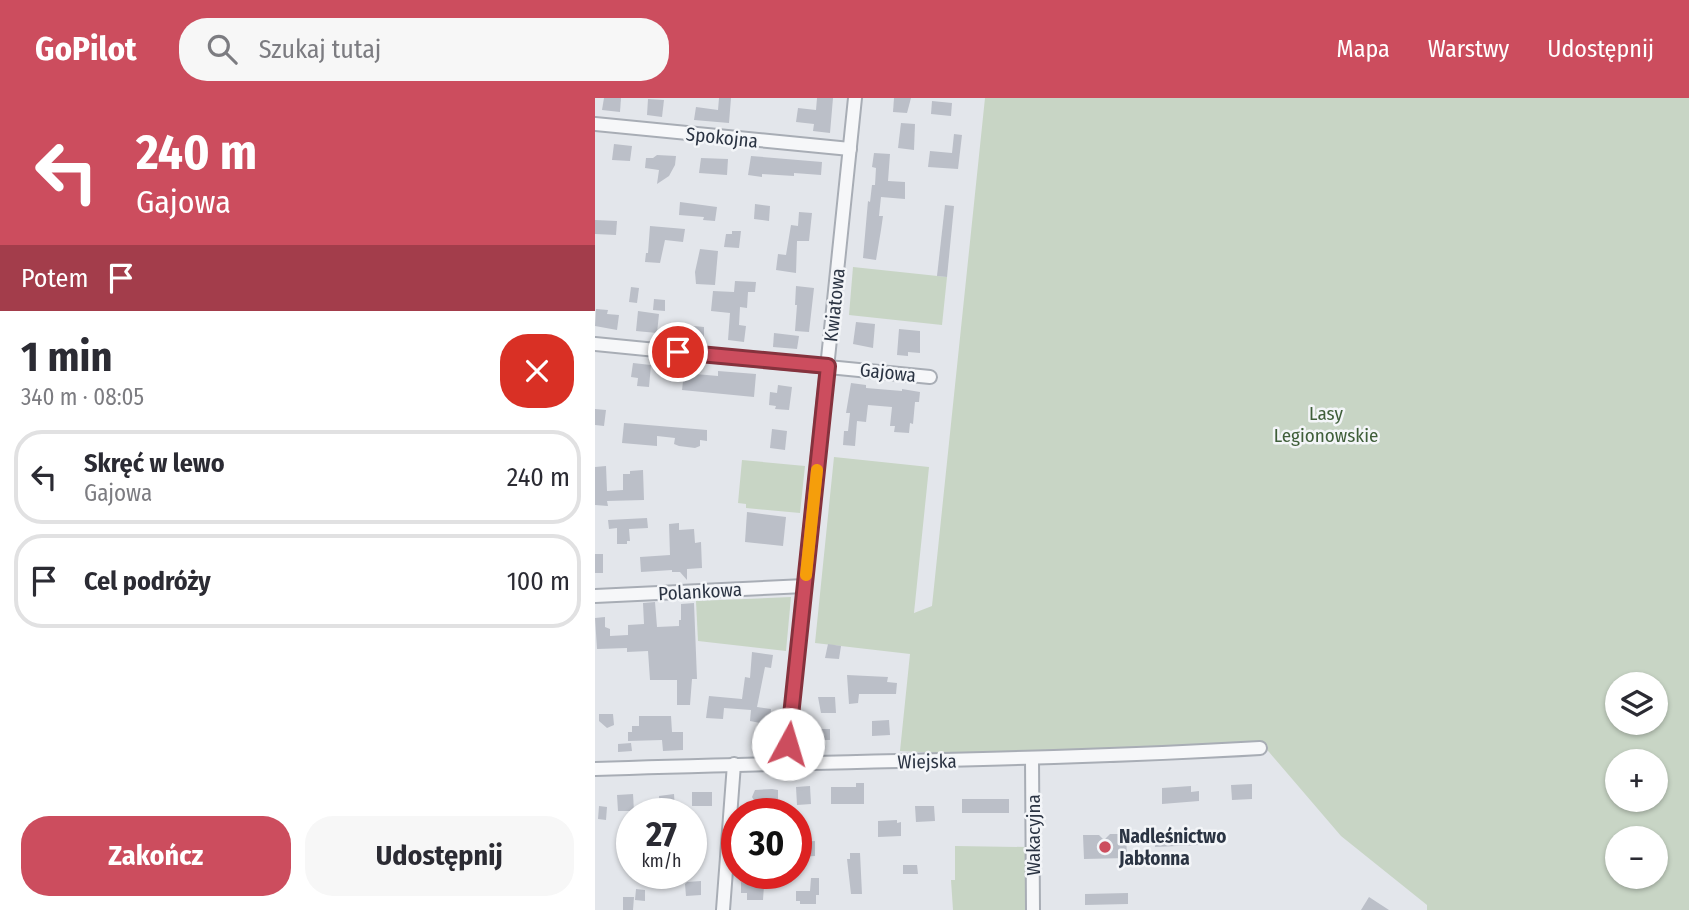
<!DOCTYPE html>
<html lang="pl">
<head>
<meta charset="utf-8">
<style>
  body { margin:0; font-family:"Fira Sans Condensed",sans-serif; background:#f7f7f7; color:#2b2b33; height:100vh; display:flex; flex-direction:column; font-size:26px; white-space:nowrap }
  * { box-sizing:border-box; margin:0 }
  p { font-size:23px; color:#7c7c81 }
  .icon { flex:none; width:38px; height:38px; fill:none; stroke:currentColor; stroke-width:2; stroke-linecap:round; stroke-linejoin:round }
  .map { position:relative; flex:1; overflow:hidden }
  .details { display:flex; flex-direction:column; background:#fff; width:595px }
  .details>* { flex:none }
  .banner { background:#cc4d5e; color:#fff; overflow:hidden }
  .buttons { position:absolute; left:1010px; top:574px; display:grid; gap:14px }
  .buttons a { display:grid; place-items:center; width:63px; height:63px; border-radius:50%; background:#fff; box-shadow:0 2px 5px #0004; font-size:35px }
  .speed { position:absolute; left:21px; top:700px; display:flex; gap:14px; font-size:35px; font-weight:700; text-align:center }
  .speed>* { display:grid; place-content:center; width:91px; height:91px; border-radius:50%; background:#fff; box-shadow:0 2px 5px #0004; line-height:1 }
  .speed small { font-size:18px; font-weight:400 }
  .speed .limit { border:10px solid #d22; background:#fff; color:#111 }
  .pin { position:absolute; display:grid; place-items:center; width:60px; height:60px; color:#fff; margin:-30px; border:4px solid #fff; border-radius:50%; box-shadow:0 2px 7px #0007 }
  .me { position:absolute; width:77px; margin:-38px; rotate:6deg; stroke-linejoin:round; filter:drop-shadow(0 0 5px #0008) }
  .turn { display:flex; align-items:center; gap:24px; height:147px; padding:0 21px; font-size:32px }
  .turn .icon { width:91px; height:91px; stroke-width:2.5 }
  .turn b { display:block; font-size:49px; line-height:60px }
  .then { display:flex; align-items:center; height:66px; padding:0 21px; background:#0003; gap:14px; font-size:26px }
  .round { display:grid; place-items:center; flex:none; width:74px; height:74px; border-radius:28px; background:#f7f7f7 }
  .overview { display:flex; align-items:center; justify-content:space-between; height:119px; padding:0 21px }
  h1 { font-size:42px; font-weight:700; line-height:52px }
  .button { display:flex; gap:14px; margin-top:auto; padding:14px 21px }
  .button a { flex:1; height:80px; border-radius:28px; background:#cc4d5e; color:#fff; font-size:28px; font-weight:700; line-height:80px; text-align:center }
  .button a+a { background:#f7f7f7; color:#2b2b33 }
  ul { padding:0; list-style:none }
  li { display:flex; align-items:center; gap:21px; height:94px; margin:0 14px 10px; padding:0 7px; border:4px solid #e1e1e2; border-radius:28px }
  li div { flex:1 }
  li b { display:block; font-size:26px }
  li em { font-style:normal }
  header { display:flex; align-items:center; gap:42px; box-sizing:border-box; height:98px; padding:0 35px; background:#cc4d5e; color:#fff }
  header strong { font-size:33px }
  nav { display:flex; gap:38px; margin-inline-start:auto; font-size:24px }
  .search { width:490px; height:63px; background:#f7f7f7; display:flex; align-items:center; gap:18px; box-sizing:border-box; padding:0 24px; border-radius:28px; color:#7c7c81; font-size:26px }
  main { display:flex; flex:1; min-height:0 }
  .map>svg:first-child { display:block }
  .green { fill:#c8d5c5; fill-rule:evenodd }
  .building { fill:#bbbfc8 }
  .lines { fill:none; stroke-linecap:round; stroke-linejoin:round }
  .street-casing { stroke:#a8adb5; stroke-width:16 }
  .street { stroke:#f6f7f9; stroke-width:12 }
  .route-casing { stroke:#85323d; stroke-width:18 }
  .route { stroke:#cc4d5e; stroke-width:12 }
  .slow { stroke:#f59e0b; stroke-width:12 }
  .poi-dot { fill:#cc4d5e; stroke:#f3f5f8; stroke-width:2.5 }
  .labels { text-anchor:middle; stroke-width:5; stroke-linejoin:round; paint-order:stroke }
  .street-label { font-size:19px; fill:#2b3443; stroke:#f3f5f8 }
  .park-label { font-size:19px; fill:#3f5e39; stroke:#f3f5f8 }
  .poi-label { font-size:19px; font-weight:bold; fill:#2b3443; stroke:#f3f5f8; text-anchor:start }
</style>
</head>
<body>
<header>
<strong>GoPilot</strong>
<div class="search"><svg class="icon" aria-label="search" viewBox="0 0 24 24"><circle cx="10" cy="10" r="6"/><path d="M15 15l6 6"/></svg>Szukaj tutaj</div>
<nav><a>Mapa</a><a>Warstwy</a><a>Udostępnij</a></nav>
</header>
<main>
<section class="details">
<div class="banner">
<div class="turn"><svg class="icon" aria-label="left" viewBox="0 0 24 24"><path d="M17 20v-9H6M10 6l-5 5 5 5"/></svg><div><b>240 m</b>Gajowa</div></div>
<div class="then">Potem<svg class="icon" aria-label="arrive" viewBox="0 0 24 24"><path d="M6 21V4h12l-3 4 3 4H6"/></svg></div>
</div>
<div class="overview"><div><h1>1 min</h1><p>340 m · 08:05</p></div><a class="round" style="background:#d93025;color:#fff"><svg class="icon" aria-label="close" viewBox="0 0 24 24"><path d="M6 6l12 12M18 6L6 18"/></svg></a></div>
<ul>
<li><svg class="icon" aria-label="left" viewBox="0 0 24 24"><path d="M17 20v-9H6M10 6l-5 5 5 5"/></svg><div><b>Skręć w lewo</b><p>Gajowa</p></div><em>240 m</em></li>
<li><svg class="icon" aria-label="arrive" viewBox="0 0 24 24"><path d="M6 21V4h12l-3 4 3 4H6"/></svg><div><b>Cel podróży</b></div><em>100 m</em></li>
</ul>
<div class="button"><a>Zakończ</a><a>Udostępnij</a></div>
</section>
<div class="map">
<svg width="1094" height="812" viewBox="0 0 1094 812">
  <rect width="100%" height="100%" fill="#e3e6eb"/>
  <!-- green -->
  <g class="green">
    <path d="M390,0H1094V812H832V807L746,738L668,647L361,656L305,653L315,556L220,545L239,359L334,369L319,515L337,508ZM1022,586H1060V625H1022ZM1022,663H1060V702H1022ZM1022,740H1060V779H1022Z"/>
    <polygon points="258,169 352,179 347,227 254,217"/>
    <polygon points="147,362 210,368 205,415 151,410 151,406 143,405"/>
    <polygon points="196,499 191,553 103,543 101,503"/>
    <polygon points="360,748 431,749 431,812 358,812 356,782 360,782"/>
  </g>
  <!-- building -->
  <g class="building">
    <polygon points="9,0 26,0 25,14 7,12"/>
    <polygon points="124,0 136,0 134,25 99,22 101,9 123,12"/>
    <polygon points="222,0 238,0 235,35 218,33 219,26 201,24 203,10 221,12"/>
    <polygon points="299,0 316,0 312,15 298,14"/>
    <polygon points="53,1 69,2 67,19 52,17"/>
    <polygon points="337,3 357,5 356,18 336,16"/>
    <polygon points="306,25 320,26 319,52 303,50"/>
    <polygon points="359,36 367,37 363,71 333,69 335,53 357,55"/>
    <polygon points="19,46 37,48 35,63 17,62"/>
    <polygon points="279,55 295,56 293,83 310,84 310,101 286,99 284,118 288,118 286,132 281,162 268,160 273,103 275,104 277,87 280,87 281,70 277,69"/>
    <polygon points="62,57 81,58 80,67 74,78 62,86 64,72 50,70 51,60 58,60"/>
    <polygon points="156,58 227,64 226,77 199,75 199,78 167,76 167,79 153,77"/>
    <polygon points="106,60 133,61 132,77 104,75"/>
    <polygon points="85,104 122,109 120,123 108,122 109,119 84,117"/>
    <polygon points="160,106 175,108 174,123 159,121"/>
    <polygon points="350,107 359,108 352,179 342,178"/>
    <polygon points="204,114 217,115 214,143 202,143 201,175 181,172 183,156 191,157 196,127 203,128"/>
    <polygon points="0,122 22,123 21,137 0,136"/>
    <polygon points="55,128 90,131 88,144 70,142 65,165 50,164 51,155 53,155"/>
    <polygon points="137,133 146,133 144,150 129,149 131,136 137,136"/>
    <polygon points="105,151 123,153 120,187 101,186 100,174"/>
    <polygon points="140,183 161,184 160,194 153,194 152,210 145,209 144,227 151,228 149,244 133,242 135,215 116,213 118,193 139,194"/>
    <polygon points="201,188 219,190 214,234 200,233 202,207 200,207"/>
    <polygon points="36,189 44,190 42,205 34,204"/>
    <polygon points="59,201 70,202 70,213 58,212"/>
    <polygon points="1,211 13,212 12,216 24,217 22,232 0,228"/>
    <polygon points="43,213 64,216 62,235 41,233"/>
    <polygon points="261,224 280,226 278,250 258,246"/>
    <polygon points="88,227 109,229 109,239 87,238"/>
    <polygon points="304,231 325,233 325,255 313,254 313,258 302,257"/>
    <polygon points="179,235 204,238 202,251 178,249"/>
    <polygon points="38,265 56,267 54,289 42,288 43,280 36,279"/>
    <polygon points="123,273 161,276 159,299 87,292 89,275 123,278"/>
    <polygon points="256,285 271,287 271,290 307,293 307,291 325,294 324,304 320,304 318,326 315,325 314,335 299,334 300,328 295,328 297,309 273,307 271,324 262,323 260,348 248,347 249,333 253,333 255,315 251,315"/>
    <polygon points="183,287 197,289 194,312 180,311 181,308 174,307 175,294 182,295"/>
    <polygon points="0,311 11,312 9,328 0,327"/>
    <polygon points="29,325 112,332 112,343 105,342 105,348 100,350 84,348 79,346 80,340 62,338 62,348 27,345"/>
    <polygon points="177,331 192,333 190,352 175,350"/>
    <polygon points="11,368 12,393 28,392 28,376 35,376 35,373 48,372 49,402 12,403 13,408 0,407 0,369"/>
    <polygon points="152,414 191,419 188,448 150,444"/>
    <polygon points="52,420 53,430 34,431 35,443 32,443 32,446 22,446 22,430 14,431 13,422"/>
    <polygon points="84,425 84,432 99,431 100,445 106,444 107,470 92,471 92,482 85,474 77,474 77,472 46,474 45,459 75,457 74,426"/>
    <rect x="0" y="456" width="8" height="19"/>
    <polygon points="60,504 62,529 84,528 84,522 86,522 86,506 99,505 102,581 97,581 95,607 82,607 82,582 55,582 53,553 32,554 32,550 2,551 0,520 10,519 10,529 15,531 15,538 33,537 33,527 49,526 48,505"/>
    <polygon points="233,546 246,548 244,561 230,560"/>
    <polygon points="157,554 178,557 176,570 170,569 162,609 176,611 175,627 155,623 156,612 129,610 128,621 111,620 114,598 147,601 150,579 155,580"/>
    <polygon points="252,577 293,579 292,584 302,585 301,596 264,596 263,605 254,606"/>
    <polygon points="223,599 240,599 241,615 226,615"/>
    <polygon points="4,616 18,616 19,627 12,630 4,623"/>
    <polygon points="44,618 76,618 77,634 88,634 88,652 68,653 67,642 33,643 33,634 37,634 37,628 44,628"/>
    <polygon points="294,622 295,637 277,638 277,623"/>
    <rect x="219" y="631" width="16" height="11"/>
    <polygon points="36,645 37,653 23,654 23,646"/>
    <polygon points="261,685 269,685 269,706 236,706 236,689 261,689"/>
    <polygon points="657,686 657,701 637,702 636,687"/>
    <polygon points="215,688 216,706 202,707 201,689"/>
    <polygon points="596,688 596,694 604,693 604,703 567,706 567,690"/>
    <polygon points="177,691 183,692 183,703 178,703 178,706 166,706 166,704 160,704 157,699 160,692"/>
    <rect x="97" y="694" width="20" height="14"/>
    <polygon points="38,696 39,713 23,713 22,697"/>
    <polygon points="79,696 80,712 65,713 64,698"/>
    <rect x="367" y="701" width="47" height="14"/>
    <polygon points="4,708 12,709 11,722 3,721"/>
    <polygon points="320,708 339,708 340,723 321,724"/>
    <polygon points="302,722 302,725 306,724 306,738 283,739 283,723"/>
    <polygon points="515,736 531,736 532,760 489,761 488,737 504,737 509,742"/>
    <polygon points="603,737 604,747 560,749 560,738"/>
    <polygon points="220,743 220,758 202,759 202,744"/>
    <polygon points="255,755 265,755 267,796 256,796 252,761 255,761"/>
    <polygon points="308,767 322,767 323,776 308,776"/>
    <polygon points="46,775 60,775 60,784 45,783"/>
    <polygon points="216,780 224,780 224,797 221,797 221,806 205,806 205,803 201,803 201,793 215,793"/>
    <polygon points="106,783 106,797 91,798 90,786 92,784"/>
    <polygon points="146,784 169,787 168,802 152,802 152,795 146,795"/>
    <polygon points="41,791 50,792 50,803 40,802"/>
    <polygon points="533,795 533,806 490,807 490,796"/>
    <polygon points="28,799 39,799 38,812 28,812"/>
    <polygon points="774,799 794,812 766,812"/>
  </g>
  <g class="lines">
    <defs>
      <g id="street">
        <polyline points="0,26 255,51"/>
        <polyline points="0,246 335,279"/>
        <polyline points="0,498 210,488"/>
        <polyline points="437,661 438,812"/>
        <polyline points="191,665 260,0"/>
        <path d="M0,671C222,663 443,663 665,650"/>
        <polyline points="128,812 139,666"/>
      </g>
    </defs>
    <!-- street casing -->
    <use href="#street" class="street-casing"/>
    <!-- street -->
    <use href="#street" class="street"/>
  </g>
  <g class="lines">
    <defs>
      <polyline id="route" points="83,254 233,268 193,646"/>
    </defs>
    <!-- route casing -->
    <use href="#route" class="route-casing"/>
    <!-- route -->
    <use href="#route" class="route"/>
    <!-- slow -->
    <polyline class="slow" points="211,477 222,372"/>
  </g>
  <!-- markers -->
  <circle class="poi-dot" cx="510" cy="749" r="7"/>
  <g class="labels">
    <!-- street labels -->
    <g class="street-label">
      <text transform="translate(127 39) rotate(6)" y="7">Spokojna</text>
      <text transform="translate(239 207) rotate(-84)" y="7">Kwiatowa</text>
      <text transform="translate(293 274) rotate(6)" y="7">Gajowa</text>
      <text transform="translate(105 493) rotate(-3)" y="7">Polankowa</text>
      <text transform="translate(332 663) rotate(-1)" y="7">Wiejska</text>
      <text transform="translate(438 737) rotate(-90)" y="7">Wakacyjna</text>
    </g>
    <!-- park labels -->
    <g class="park-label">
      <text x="731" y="322">Lasy<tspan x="731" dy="22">Legionowskie</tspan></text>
    </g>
    <!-- poi labels -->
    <g class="poi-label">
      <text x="524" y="745">Nadleśnictwo<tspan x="524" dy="22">Jabłonna</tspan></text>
    </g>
  </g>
</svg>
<div class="buttons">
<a><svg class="icon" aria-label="layers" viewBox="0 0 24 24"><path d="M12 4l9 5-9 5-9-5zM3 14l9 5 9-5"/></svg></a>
<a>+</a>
<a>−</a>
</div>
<div class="speed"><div>27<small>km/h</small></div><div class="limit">30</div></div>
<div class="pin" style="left:83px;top:254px;background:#d93025"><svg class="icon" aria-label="arrive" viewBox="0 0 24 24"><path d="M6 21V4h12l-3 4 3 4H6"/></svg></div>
<svg class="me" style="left:193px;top:646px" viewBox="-20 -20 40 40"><circle r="19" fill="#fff"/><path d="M0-13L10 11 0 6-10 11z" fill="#cc4d5e"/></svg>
</div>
</main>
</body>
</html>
